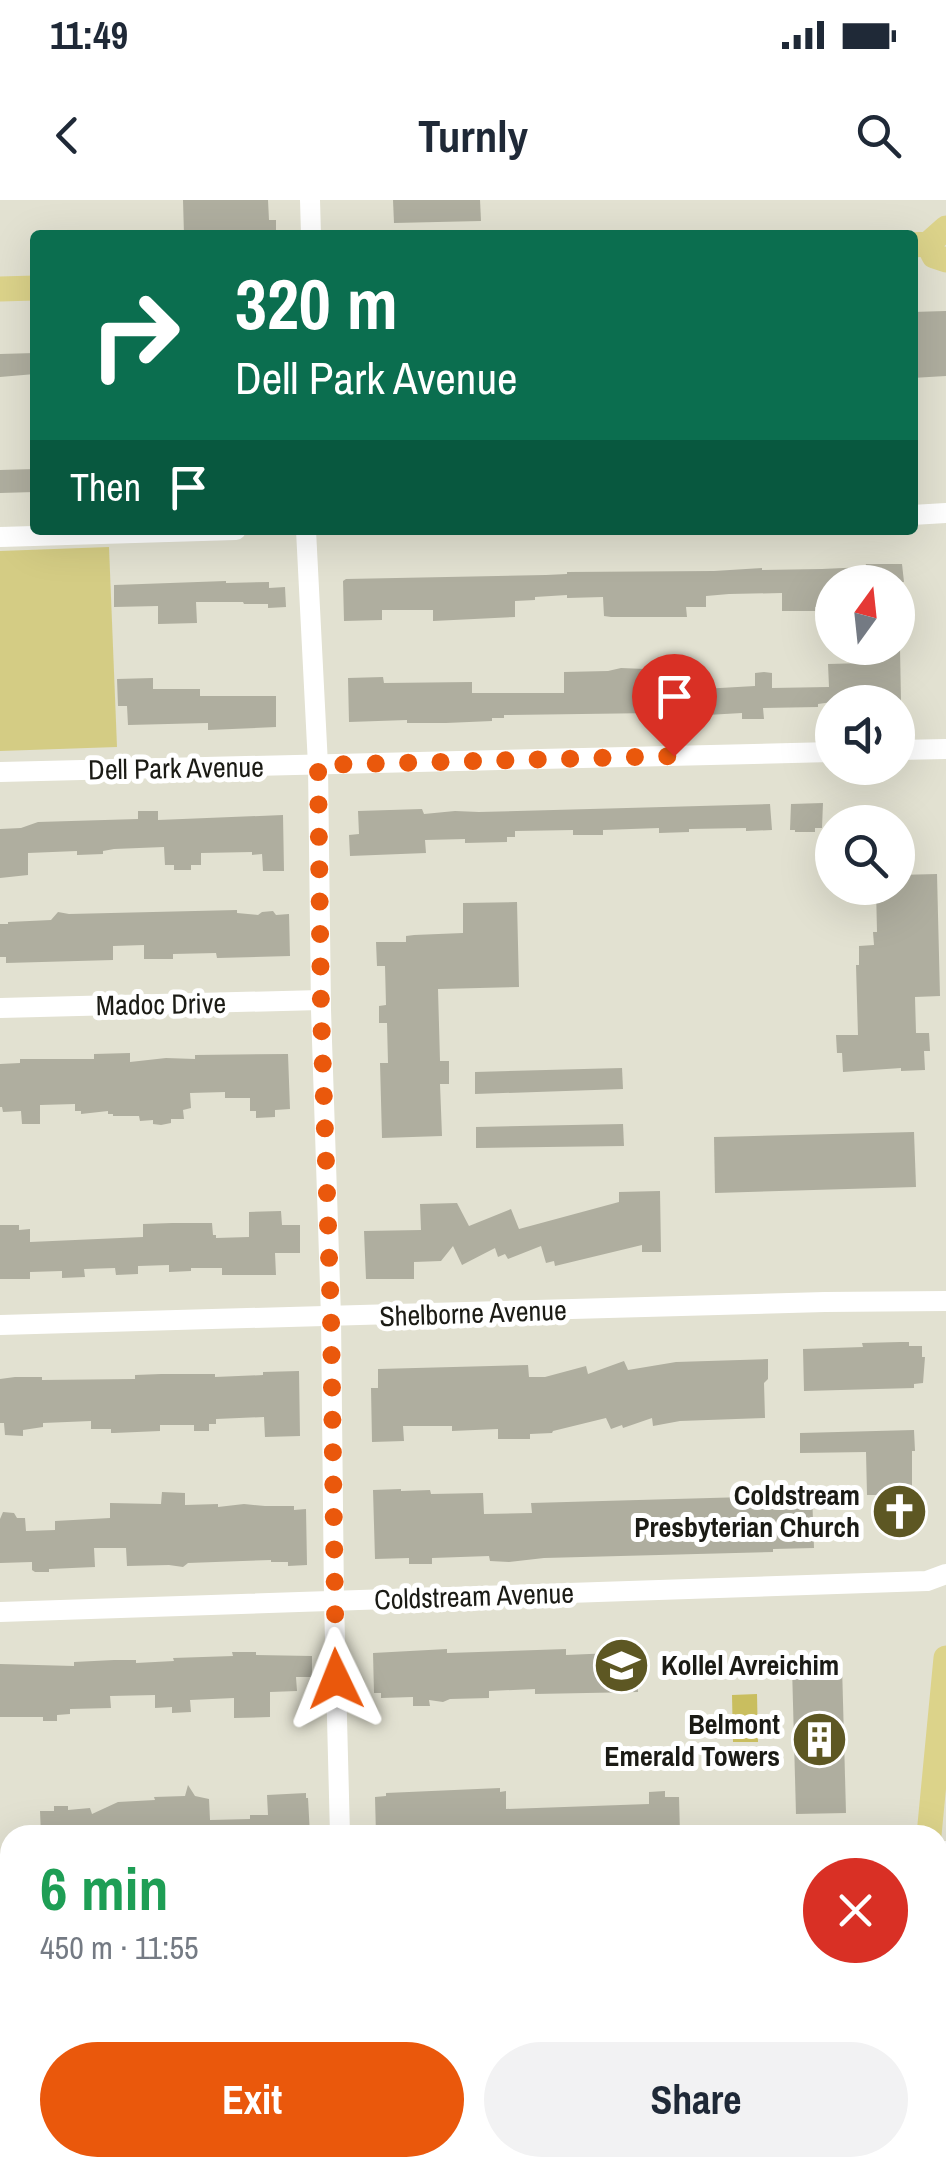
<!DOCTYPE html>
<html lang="en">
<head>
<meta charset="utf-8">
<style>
  body { margin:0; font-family:"Archivo Narrow",sans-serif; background:#f2f2f3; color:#1f2937; height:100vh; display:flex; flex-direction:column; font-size:38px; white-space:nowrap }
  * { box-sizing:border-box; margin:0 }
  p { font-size:32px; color:#747a83 }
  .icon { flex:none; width:55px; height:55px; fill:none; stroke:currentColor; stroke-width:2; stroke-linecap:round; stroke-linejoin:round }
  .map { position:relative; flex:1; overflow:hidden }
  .details { position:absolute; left:0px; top:1625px; width:948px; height:352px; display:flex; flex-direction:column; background:#fff; border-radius:30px 30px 0 0; box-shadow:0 10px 40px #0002 }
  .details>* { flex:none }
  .top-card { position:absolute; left:30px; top:30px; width:888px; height:305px; border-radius:10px; box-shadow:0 10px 40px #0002; background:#0b6e4f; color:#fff; overflow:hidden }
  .needle { width:65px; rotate:15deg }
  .fabs { position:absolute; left:815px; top:365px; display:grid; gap:20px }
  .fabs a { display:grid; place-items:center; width:100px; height:100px; border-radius:50%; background:#fff; box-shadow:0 10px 40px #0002; font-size:50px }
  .pin { position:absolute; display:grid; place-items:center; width:85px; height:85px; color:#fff; margin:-102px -42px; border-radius:50% 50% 50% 0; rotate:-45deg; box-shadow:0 0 10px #0007 }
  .pin .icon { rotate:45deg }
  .me { position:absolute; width:110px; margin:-55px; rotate:358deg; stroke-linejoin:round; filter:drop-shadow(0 0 8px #0008) }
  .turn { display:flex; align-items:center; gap:35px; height:210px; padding:0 40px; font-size:45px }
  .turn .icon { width:130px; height:130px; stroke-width:2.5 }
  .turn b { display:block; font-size:70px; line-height:85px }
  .then { display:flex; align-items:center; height:95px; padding:0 40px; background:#0003; gap:20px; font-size:38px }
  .round { display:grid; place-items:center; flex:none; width:105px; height:105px; border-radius:52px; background:#f2f2f3 }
  .overview { display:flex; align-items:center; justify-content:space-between; height:170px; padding:0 40px }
  h1 { font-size:60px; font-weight:700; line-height:75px; color:#1e9e55 }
  .action { display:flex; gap:20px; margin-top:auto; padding:20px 40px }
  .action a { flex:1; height:115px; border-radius:60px; background:#ea580c; color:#fff; font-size:40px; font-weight:700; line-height:115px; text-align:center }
  .action a+a { background:#f2f2f3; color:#1f2937 }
  .status { display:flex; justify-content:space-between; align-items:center; height:70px; padding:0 50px; background:#fff; direction:ltr }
  .status svg { height:28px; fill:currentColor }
  header { display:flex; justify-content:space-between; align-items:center; height:130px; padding:0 40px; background:#fff; font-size:45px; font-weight:700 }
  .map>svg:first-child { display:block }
  .green { fill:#d4cc84 }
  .water { fill:#c9be5f }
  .building { fill:#afae9f }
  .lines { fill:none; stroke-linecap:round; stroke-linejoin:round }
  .minor { stroke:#fff; stroke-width:20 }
  .major { stroke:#dcd38a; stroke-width:25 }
  .route { stroke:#ea580c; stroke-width:18; stroke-dasharray:0 32.4 }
  .labels { text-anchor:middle; stroke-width:10; stroke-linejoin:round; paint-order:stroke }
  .street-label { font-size:28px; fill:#1b1b15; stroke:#fff }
  .poi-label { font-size:28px; font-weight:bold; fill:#1b1b15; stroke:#fff; text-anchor:end }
</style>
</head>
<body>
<div class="status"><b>11:49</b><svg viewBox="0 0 49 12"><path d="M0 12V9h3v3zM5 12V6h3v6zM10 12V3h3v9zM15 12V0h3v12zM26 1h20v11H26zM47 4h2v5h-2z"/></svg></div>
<header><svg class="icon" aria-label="back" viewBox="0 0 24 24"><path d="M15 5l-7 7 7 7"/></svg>Turnly<svg class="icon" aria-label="search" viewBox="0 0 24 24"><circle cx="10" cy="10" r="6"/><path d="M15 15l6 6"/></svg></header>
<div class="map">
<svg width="946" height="1977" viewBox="0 0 946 1977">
  <rect width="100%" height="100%" fill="#e2e1d1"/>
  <!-- green -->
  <polygon class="green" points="109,347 117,547 0,551 0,351"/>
  <!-- water -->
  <polygon class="water" points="757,1494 758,1542 733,1542 732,1495"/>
  <!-- building -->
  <g class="building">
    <polygon points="183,0 268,0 269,20 276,20 276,35 184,35"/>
    <polygon points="393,0 480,0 481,21 394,23"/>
    <polygon points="946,111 946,176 912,178 912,112"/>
    <polygon points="35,153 35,174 0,177 0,154"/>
    <polygon points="35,269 35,292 0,293 0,270"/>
    <polygon points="866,364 902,364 904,382 832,382 832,406 815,407 815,411 782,411 782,393 729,394 706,396 706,407 686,407 687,417 611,417 604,416 603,397 567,398 567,395 535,397 535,400 515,401 515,417 433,421 433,410 382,410 382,420 344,421 343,381 346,379 546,375 567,374 567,372 714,371 762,368 762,370 822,369 865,367"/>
    <polygon points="226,381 226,383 269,382 269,388 285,387 286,407 268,408 268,404 244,404 243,402 196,402 197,423 158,424 158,406 114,407 114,385"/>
    <polygon points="866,448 900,448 901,502 832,502 818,504 818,507 763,508 764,519 742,519 742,513 707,515 707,510 677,511 677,521 655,521 655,513 504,515 504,518 492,518 492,521 446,523 407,523 407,520 349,522 348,478 383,477 384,483 472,482 472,493 564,493 564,472 608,471 621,468 645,469 645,489 685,488 685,490 755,486 755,473 764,472 772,473 772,488 829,487 828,464 866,463"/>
    <polygon points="153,478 153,489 200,489 200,496 276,496 276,527 208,530 208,523 128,525 127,506 118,506 117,479"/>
    <polygon points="823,603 822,628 815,628 815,632 795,632 795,630 790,630 791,604"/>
    <polygon points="770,604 772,630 746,631 746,628 689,629 689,632 659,633 659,628 603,630 603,635 573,635 573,630 515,631 515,637 507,637 507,642 465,643 465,639 425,640 426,653 350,656 349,635 359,634 358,611 422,609 424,614 455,611 479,612"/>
    <polygon points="138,611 158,611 158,620 283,615 284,671 263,671 262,654 252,655 252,652 201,653 201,665 191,665 191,670 174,670 174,665 165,665 164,647 114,649 103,651 103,654 77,655 77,651 28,653 28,675 0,678 0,629 21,628 38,622 138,619"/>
    <polygon points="937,674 940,796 915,797 916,833 929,833 930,851 924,851 925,870 901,871 901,868 843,872 842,853 837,853 836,835 858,835 856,765 859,765 859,746 874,745 873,732 877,732 876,688 898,688 898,675"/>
    <polygon points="517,702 519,787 438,789 440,861 449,861 449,884 440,884 442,936 382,938 380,863 388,863 387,823 379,823 379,806 386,805 385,766 377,766 376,742 406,742 406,736 414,735 463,733 463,703"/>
    <polygon points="237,710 237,713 258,715 262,712 273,711 276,715 289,714 290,756 217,758 216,753 173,754 173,759 144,759 144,745 113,746 113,760 6,763 6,757 0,757 0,724 8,724 8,722 51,720 58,712 69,714"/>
    <polygon points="130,853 130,862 166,858 195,859 195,855 288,854 290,909 275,910 275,917 256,918 256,911 250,911 250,898 225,898 225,892 190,893 191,908 183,910 184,919 171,919 171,923 161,925 153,924 153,920 140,921 139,916 113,916 113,914 108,914 108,911 81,914 81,911 75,911 75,904 40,905 40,924 22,924 21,911 3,912 2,907 0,907 0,864 20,863 20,859 94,859 94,854"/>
    <polygon points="622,868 623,889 475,894 475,872"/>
    <polygon points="623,924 624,946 476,948 476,927"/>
    <polygon points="914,932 916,987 715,993 714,937"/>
    <polygon points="660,991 661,1052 642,1052 642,1045 555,1066 554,1061 546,1063 541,1046 508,1059 505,1054 498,1057 495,1048 462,1065 453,1046 441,1061 414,1062 414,1079 366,1079 364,1031 421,1030 420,1004 457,1003 469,1026 511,1009 519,1029 619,1002 619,992"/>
    <polygon points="281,1011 282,1025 300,1025 300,1053 275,1053 276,1075 222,1075 222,1068 191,1068 191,1071 169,1072 169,1065 138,1066 138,1074 116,1075 115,1068 84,1069 85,1077 62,1078 62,1071 30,1072 30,1079 0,1079 0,1025 19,1025 19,1030 30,1029 30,1042 143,1037 143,1024 172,1023 212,1023 213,1035 216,1035 216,1038 249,1037 249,1012"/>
    <polygon points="900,1142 909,1142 909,1146 922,1146 922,1157 925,1157 923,1183 914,1184 914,1188 804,1191 803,1149 863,1147 862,1143"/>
    <polygon points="768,1159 768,1179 764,1183 765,1218 680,1221 653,1226 652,1218 623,1228 622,1225 611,1229 606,1218 553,1231 552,1233 530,1234 530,1239 498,1239 498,1229 452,1231 452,1226 403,1226 404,1241 372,1242 371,1188 378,1188 378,1169 528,1165 529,1177 545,1177 586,1166 588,1174 624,1161 628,1170 676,1162"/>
    <polygon points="299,1171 300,1236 265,1237 264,1217 216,1219 216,1224 209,1224 209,1231 194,1231 194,1225 160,1225 160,1231 114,1233 111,1233 111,1229 91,1229 91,1221 43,1223 43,1227 23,1230 23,1236 5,1235 4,1223 0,1223 0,1179 15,1177 42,1177 42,1180 135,1179 135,1175 161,1174 215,1174 215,1177 263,1175 263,1172"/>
    <polygon points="914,1230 915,1251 912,1251 912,1333 909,1333 909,1338 891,1339 889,1326 887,1326 886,1295 867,1295 866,1252 800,1253 800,1233"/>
    <polygon points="401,1289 401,1291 430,1290 431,1294 483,1293 484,1314 532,1313 531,1303 783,1296 783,1293 812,1293 814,1348 773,1349 773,1352 544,1358 509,1362 490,1361 489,1356 432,1358 432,1364 409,1364 409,1358 375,1359 373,1290"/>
    <polygon points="162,1292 185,1293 185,1305 218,1304 218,1307 244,1304 265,1306 294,1306 294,1310 306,1309 307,1365 288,1366 288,1362 271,1362 271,1360 188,1363 183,1367 169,1365 127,1366 126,1348 94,1348 95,1367 49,1369 49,1372 35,1372 32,1370 32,1362 0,1363 0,1319 3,1312 14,1313 17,1318 25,1318 26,1331 55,1330 55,1321 110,1318 110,1303 161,1304"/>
    <polygon points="447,1449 447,1453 566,1449 566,1455 636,1452 640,1457 640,1468 637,1471 638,1492 535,1494 535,1489 489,1491 489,1498 450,1499 443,1502 429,1500 430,1506 413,1506 413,1497 381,1498 381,1493 374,1493 373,1453"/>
    <polygon points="232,1452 256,1452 256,1455 312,1456 312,1477 296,1477 297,1491 270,1492 270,1517 234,1518 234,1498 190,1500 191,1512 172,1513 172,1507 155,1508 155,1495 110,1496 111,1508 70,1509 70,1514 57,1515 57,1521 43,1521 43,1517 0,1517 0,1464 74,1466 74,1462 114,1460 136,1460 136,1463 174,1461 173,1458 233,1456"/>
    <polygon points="842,1465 846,1613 796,1614 792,1467"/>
    <polygon points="188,1585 195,1596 209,1599 210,1620 250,1619 250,1615 268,1615 267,1595 306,1593 306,1598 308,1598 310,1635 41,1635 40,1611 54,1611 54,1606 68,1606 68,1610 90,1608 92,1614 118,1602 155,1600 154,1597 185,1596"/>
    <polygon points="500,1588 500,1592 506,1591 506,1609 649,1604 649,1592 665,1591 665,1597 679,1597 680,1634 376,1635 375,1597 386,1596 386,1593"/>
  </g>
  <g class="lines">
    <!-- minor -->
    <g class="minor">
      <polyline points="310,0 311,35"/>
      <polyline points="912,315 946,313"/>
      <polyline points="306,330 318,565 321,810 331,1117 334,1401 340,1635"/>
      <polyline points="0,337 236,330"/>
      <polyline points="898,550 946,549"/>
      <polyline points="0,572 832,552"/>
      <polyline points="0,808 321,800"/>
      <polyline points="0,1125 825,1102 946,1101"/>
      <polyline points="0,1412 927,1381 946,1374"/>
      <polyline points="938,1655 946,1651"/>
      <polyline points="0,1698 10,1698"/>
      <polyline points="351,1968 352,1977"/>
      <polyline points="379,1977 745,1968"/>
    </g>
    <!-- major -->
    <g class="major">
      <polyline points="928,44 934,56 946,60"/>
      <polyline points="912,45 928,44 946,28"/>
      <polyline points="0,89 35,88"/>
      <polyline points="929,1635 946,1458"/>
      <polyline points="900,1977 901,1968"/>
    </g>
  </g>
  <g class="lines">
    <!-- route -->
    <polyline class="route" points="336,1479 331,1117 321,810 318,565 674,556"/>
  </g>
  <!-- icons -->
  <defs>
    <symbol id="church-disc" viewBox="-11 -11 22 22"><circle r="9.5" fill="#5d5723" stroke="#fff"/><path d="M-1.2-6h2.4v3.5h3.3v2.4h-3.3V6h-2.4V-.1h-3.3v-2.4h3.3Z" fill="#fff"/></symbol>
    <symbol id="university-disc" viewBox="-11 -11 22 22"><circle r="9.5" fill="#5d5723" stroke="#fff"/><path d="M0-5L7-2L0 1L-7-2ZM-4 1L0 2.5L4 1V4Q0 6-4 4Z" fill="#fff"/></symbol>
    <symbol id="building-disc" viewBox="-11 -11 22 22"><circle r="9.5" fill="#5d5723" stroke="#fff"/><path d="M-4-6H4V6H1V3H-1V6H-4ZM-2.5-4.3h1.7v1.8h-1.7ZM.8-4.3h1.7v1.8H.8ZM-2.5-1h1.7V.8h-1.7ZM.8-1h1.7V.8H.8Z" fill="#fff"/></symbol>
  </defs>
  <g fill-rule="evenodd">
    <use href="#church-disc" x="868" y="1280" width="63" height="63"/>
    <use href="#university-disc" x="590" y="1434" width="63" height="63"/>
    <use href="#building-disc" x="788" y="1508" width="63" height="63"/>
  </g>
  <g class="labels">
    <!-- street labels -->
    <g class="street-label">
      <text transform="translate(176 568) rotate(-1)" y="10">Dell Park Avenue</text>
      <text transform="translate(161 804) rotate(-1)" y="10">Madoc Drive</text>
      <text transform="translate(473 1113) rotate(-2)" y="10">Shelborne Avenue</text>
      <text transform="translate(474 1396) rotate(-2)" y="10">Coldstream Avenue</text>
    </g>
    <!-- poi labels -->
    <g class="poi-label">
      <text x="860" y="1305">Coldstream<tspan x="860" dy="32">Presbyterian Church</tspan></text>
      <text x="661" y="1475" text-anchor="start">Kollel Avreichim</text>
      <text x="780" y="1534">Belmont<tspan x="780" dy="32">Emerald Towers</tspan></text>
    </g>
  </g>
</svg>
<div class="fabs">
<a><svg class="needle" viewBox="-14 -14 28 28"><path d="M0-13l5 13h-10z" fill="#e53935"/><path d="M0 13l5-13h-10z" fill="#747a83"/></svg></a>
<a><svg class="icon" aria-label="sound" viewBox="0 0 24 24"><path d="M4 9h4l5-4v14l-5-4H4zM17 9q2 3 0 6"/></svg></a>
<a><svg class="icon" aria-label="search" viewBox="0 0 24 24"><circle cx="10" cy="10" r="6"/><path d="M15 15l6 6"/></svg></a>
</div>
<div class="pin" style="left:674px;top:556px;background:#d93025"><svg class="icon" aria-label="arrive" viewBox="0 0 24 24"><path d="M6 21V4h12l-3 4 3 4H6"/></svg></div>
<svg class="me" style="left:336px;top:1479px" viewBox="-20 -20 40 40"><path d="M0-17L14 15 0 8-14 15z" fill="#ea580c" stroke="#fff" stroke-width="4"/></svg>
<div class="top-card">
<div class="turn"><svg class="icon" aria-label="right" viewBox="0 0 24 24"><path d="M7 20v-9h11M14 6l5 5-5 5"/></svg><div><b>320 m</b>Dell Park Avenue</div></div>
<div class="then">Then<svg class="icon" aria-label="arrive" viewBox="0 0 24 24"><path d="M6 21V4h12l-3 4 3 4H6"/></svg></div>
</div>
<section class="details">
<div class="overview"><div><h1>6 min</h1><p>450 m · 11:55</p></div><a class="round" style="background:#d93025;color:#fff"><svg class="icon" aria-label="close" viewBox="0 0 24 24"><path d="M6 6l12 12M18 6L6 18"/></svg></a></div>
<div class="action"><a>Exit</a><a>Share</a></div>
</section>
</div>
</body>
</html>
